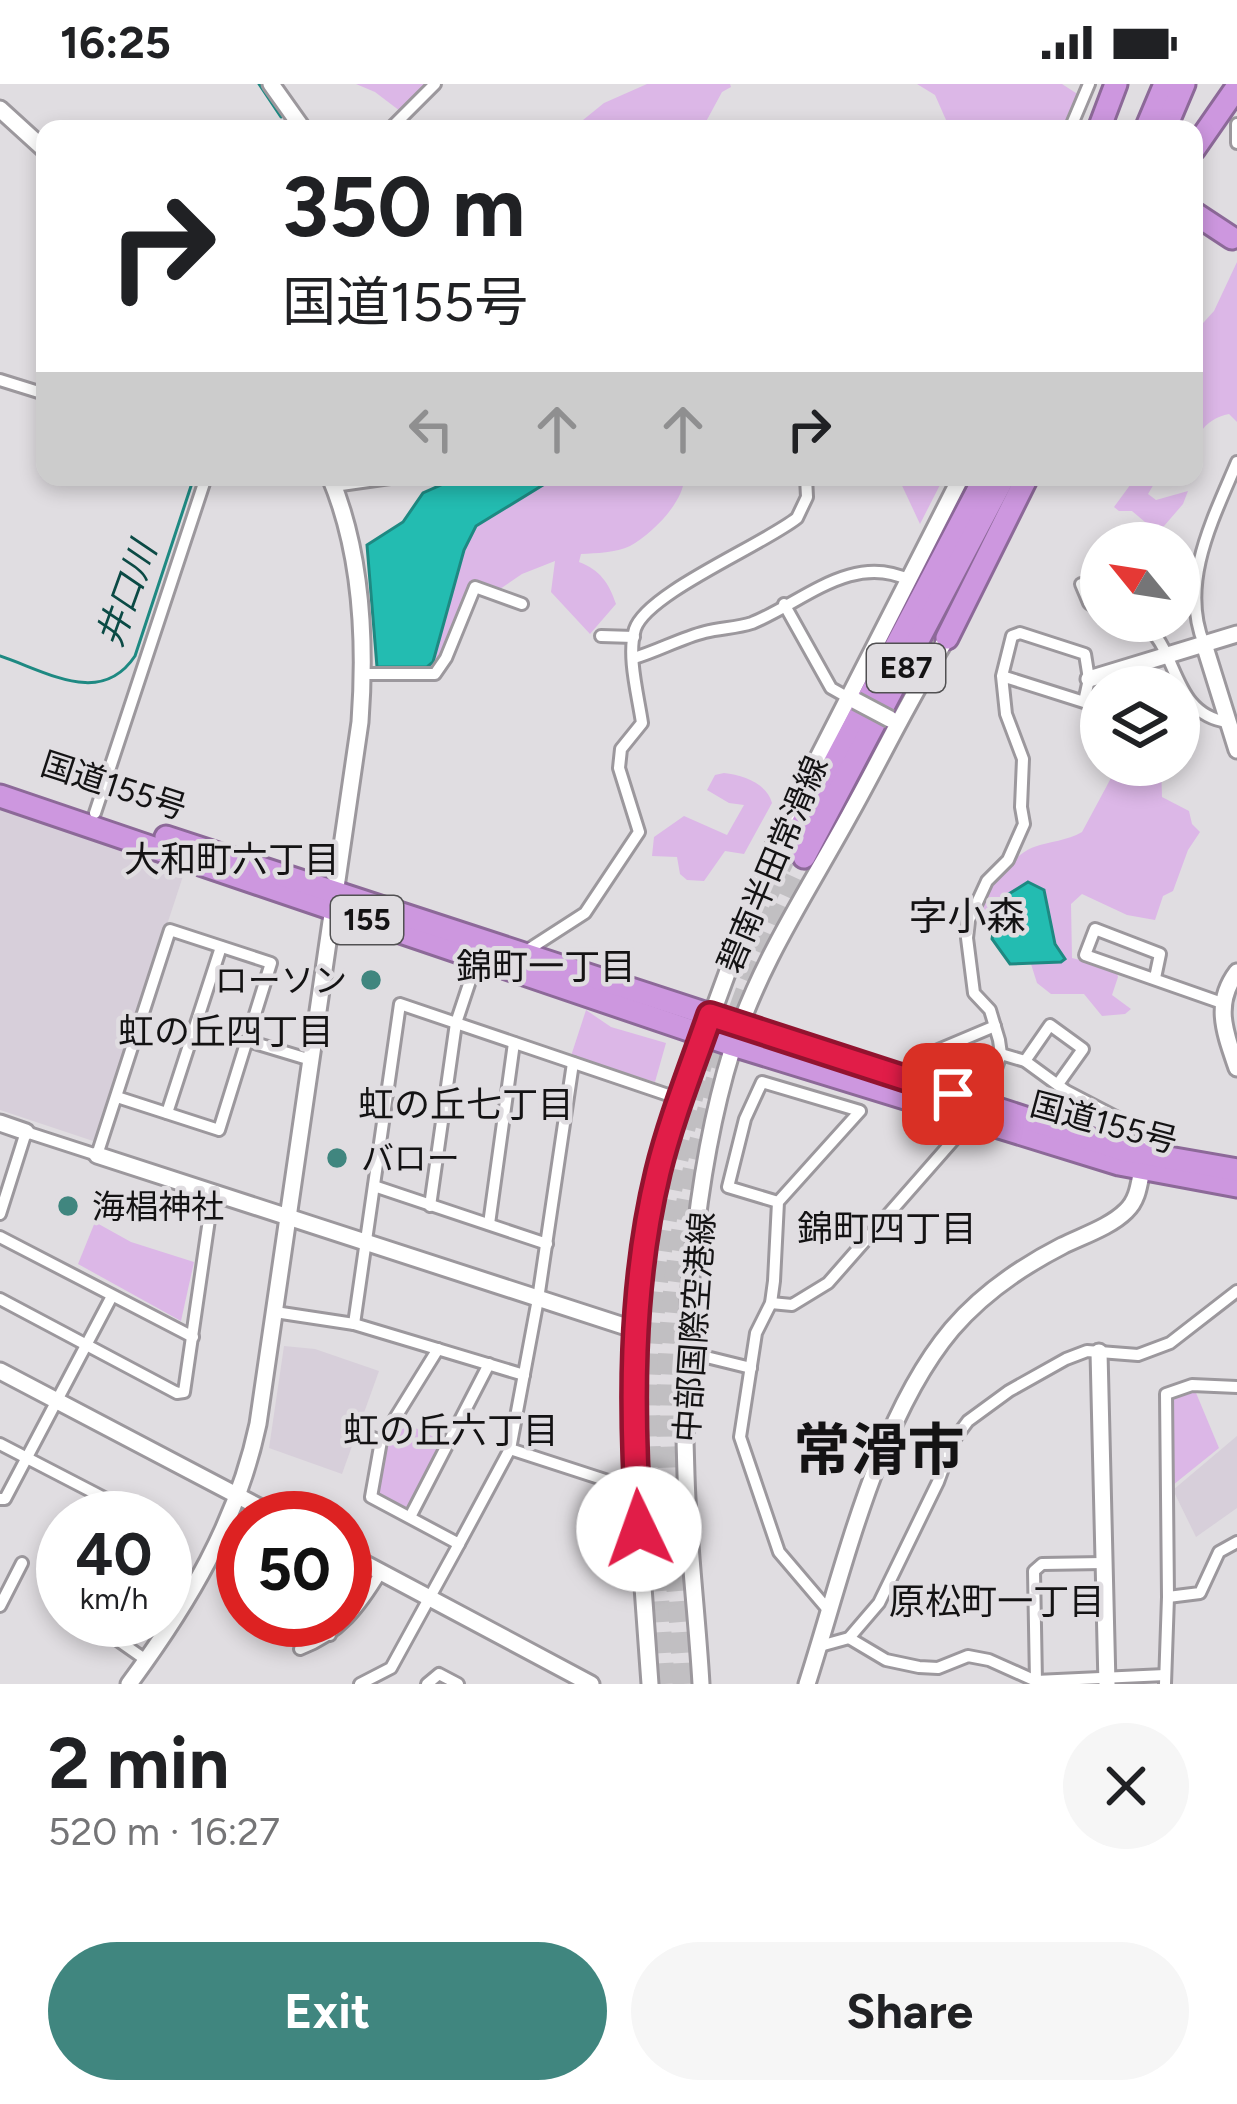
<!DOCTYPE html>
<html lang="en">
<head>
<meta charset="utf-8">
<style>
  body { margin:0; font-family:Figtree,"Noto Sans JP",sans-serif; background:#f6f6f6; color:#202124; height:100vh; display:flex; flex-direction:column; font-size:45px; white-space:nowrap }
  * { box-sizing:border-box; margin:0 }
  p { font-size:39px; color:#757577 }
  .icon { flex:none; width:66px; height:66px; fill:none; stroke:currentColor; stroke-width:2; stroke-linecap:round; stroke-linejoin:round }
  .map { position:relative; height:1600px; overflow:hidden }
  .panel { display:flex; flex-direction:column; background:#fff; flex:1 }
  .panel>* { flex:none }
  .guide { position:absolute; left:36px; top:36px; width:1167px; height:366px; border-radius:24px; box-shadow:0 6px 18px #0003; background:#fff; color:#202124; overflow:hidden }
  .needle { width:78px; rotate:300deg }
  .buttons { position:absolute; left:1080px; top:438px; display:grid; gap:24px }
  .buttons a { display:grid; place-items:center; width:120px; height:120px; border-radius:50%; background:#fff; box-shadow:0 6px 18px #0003; font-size:60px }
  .speed { position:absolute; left:36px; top:1407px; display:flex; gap:24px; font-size:60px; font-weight:700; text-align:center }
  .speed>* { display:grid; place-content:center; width:156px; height:156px; border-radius:50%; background:#fff; box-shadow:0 6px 18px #0003; line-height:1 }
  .speed small { font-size:30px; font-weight:400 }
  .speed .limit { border:18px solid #d22; background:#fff; color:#111 }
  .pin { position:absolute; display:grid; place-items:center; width:102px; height:102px; color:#fff; margin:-51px; border-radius:24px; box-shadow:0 6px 18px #0006 }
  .me { position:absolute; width:132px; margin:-66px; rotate:357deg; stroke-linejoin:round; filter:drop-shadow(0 0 9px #0008) }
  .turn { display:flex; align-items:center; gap:42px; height:252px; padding:0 48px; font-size:54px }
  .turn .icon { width:156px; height:156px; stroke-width:2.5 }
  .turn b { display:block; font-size:84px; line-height:102px }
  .lanes { display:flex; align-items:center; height:114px; padding:0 48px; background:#0003; justify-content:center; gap:60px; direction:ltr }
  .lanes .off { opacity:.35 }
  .round { display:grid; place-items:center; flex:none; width:126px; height:126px; border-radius:63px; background:#f6f6f6 }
  .summary { display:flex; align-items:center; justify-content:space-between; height:204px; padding:0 48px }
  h1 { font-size:72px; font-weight:700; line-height:90px }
  .button { display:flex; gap:24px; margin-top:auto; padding:24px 48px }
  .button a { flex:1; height:138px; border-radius:72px; background:#40867f; color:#fff; font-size:48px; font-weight:700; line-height:138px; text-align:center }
  .button a+a { background:#f6f6f6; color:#202124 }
  .status { display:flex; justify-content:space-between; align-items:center; height:84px; padding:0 60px; background:#fff; direction:ltr }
  .status svg { height:33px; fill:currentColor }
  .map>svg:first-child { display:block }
  .built { fill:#d7cfda }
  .green { fill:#dcb7e7 }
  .water { fill:#23bcb1; stroke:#1e8982; stroke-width:3 }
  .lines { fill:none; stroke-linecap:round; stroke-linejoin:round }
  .stream { stroke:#1e8982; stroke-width:3 }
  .highway-tunnel { stroke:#c1bfc2; stroke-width:21; stroke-dasharray:21 10; stroke-linecap:butt }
  .street-casing { stroke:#9c989d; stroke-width:16 }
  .secondary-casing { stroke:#9c989d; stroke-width:21 }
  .highway-casing { stroke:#8c6998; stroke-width:27 }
  .street { stroke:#fff; stroke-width:10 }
  .secondary { stroke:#fff; stroke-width:15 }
  .highway { stroke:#cd97df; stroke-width:21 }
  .secondary-bridge-casing { stroke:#9c989d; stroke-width:21; stroke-linecap:butt }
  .secondary-bridge { stroke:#fff; stroke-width:15 }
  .route-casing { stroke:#92132f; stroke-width:30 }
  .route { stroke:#e11d48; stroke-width:21 }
  .poi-dot { fill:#40867f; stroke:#e0dde1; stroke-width:4.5 }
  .labels { text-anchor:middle; stroke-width:9; stroke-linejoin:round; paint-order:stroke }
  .shield { fill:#e0dde1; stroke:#515052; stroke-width:3 }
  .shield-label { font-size:30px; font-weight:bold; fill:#141314 }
  .street-label { font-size:33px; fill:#141314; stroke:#e0dde1 }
  .poi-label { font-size:33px; fill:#141314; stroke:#e0dde1; text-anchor:start }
  .water-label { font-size:36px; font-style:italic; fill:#0b4a45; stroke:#e0dde1 }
  .neighbourhood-label { font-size:36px; fill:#141314; stroke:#e0dde1 }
  .quarter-label { font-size:39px; fill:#141314; stroke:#e0dde1 }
  .town-label { font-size:57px; font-weight:bold; fill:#141314; stroke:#e0dde1 }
</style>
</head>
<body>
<div class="status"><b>16:25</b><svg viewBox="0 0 49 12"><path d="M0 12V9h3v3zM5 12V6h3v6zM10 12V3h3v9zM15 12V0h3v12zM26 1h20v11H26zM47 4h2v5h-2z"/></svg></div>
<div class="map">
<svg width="1237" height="1600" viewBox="0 0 1237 1600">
  <rect width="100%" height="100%" fill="#e0dde1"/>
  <!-- built -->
  <g class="built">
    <polygon points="0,723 185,786 97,1054 93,1057 0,1026"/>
    <polygon points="284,1262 315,1265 379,1287 342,1390 269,1364"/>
    <polygon points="1237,1352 1237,1424 1196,1453 1173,1406"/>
  </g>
  <!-- green -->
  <g class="green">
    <polygon points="356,0 426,0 400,27 375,8"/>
    <polygon points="647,0 730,0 731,3 722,8 702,45 572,45 604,19"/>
    <polygon points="917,0 1062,0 1079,11 1064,45 950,45 935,11"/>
    <path d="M1237,178V338L1229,330C1205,334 1186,358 1202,380L1198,387L1194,384V249L1214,227Z"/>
    <path d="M556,393H684C685,417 652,450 630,462C616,469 596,469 581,470L579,478C600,486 609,499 616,520L590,550L551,508L555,477L522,490L500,505L471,499L442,574L431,586L427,583L435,574L464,466L476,442Z"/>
    <polygon points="898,393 944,393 920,440"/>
    <polygon points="1136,393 1158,393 1148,410 1156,416 1188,407 1183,420 1158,449 1132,427 1119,427 1114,423"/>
    <path d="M1118,681H1161L1162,713L1189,727L1192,740L1200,748L1188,766L1173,807L1163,812L1155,836L1127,831L1082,810L1071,820L1072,874L1116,885L1118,893L1112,911L1131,925L1125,930L1102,932L1084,910H1051L1037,899L1031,880L1061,878L1053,851L999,816L994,831L978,830C979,810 1015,769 1034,763C1050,757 1067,757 1082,748Z"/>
    <path d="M724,689C744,691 767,700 772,719L744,770L725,767L704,797L687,796L680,790L677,773L652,772L654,753L684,732L727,751L744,721L729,719L707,706L715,691Z"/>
    <polygon points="586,926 611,943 666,959 655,998 571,972"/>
    <polygon points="95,1138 131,1158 194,1178 181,1237 78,1180"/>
    <polygon points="1194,1304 1219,1364 1173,1401 1170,1313"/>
    <path d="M411,1342L444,1358L410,1426L377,1409C382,1385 381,1348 411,1342Z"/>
  </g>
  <!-- water -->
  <g class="water">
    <polygon points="459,393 556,393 476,442 464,466 433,578 427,583 377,583 367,461 403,438 423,409"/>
    <polygon points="1028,798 1044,806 1055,860 1065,875 1061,878 1010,880 992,855 999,816"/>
  </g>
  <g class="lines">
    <!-- stream -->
    <g class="stream">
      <polyline points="259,0 281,33"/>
      <path d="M0,572C48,588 101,623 135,572L194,393"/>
    </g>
    <!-- highway-tunnel -->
    <g class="highway-tunnel">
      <polyline points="741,868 789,765"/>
      <path d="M664,1600C660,1518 651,1435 650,1353C647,1221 669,1091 706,965"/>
      <path d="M683,1600C680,1512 667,1424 667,1335C666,1137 717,950 804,773"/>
    </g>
    <defs>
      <g id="street">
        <polyline points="1237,40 1237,59"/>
        <polyline points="390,45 435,0"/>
        <polyline points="1070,45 1089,0"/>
        <polyline points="0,296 45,310"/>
        <polyline points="334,402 397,393"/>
        <polyline points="1081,500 1089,519 1101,526"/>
        <polyline points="784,520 831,604 847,613"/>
        <path d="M1131,537C1181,546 1164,630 1228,638"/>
        <polyline points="601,552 634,553"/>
        <path d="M1204,560C1179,499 1213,435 1237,378"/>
        <path d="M634,574C658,567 681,554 705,548C721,544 737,544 752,539C802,519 852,468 909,496"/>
        <polyline points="364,590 435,590 446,574 475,503 522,520"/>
        <polyline points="95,729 206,393"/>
        <path d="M523,869L585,829L639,748L619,684L621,665L642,639C638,611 627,572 635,545C647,509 763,461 797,434L807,413L806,393"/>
        <polyline points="1155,894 1160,870 1095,845 1085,871 1222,919"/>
        <polyline points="248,957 311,976"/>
        <polyline points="1001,970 1025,977 1066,1007 1137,1044 1145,1056 1144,1073"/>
        <polyline points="1025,977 1050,941 1083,965 1058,1000"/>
        <path d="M992,1002C966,992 943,992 917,983L919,974L995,942"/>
        <polyline points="987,1011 1001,970 999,956 990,926 974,909 967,854 969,836 987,797 1008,776 1024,740 1021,723 1023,675 1006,630 1002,592 1012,552 1020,549 1085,570 1089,595 1084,618 1002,592"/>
        <polyline points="167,1029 221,863"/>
        <polyline points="374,1102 547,1160"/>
        <polyline points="778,1118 728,1103 745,1035 762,998 860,1027 778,1118 774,1197 771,1219 756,1249 740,1353 779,1468 830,1528"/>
        <polyline points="430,1122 456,939 478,873"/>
        <polyline points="0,1130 26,1048 97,1071 170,846 271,879 219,1046 117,1013"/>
        <polyline points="489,1140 514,959"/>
        <polyline points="0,1153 193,1253"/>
        <polyline points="0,1215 177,1309 184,1308 213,1108"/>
        <polyline points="771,1219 792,1221 828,1199 964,1044"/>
        <polyline points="275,1228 354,1240 524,1291"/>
        <polyline points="354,1240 400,920 680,1015"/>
        <polyline points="438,1265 381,1357 371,1413 459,1460 510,1365 538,1215 573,979"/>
        <polyline points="686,1268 751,1284"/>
        <polyline points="357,1348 381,1357"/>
        <polyline points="0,1360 137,1431 135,1434"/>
        <polyline points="510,1365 636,1406"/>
        <polyline points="0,1415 5,1415 112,1212"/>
        <polyline points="410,1433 489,1280"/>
        <polyline points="1168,1513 1200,1509 1219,1468 1237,1458"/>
        <polyline points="0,1522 22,1479"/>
        <polyline points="89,1536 146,1576"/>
        <polyline points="312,1536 330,1551"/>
        <polyline points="849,1554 886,1576 919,1583 938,1584 968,1572 989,1576 1036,1597 1165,1591"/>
        <polyline points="820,1562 849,1554 879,1519 938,1398 953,1357 968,1337 1009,1307 1066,1275 1087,1267 1138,1271 1170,1259 1237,1207"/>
        <path d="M300,1565C340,1550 360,1523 381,1488"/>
        <polyline points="1036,1598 1034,1487 1042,1480 1103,1479"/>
        <polyline points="360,1600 391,1584 459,1460"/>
        <polyline points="427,1600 439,1590 458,1600"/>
        <polyline points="1165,1600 1168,1513 1166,1310 1192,1301 1237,1303"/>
      </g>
      <g id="secondary">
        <polyline points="271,0 303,45"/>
        <polyline points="0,25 45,66"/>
        <polyline points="1204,560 1237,666"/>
        <polyline points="1089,595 1237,550"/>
        <path d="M1237,888C1213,920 1225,949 1237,984"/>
        <polyline points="0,1039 26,1048"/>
        <polyline points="97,1071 636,1246"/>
        <polyline points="1099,1268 1107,1600"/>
        <polyline points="0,1287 280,1434"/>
        <polyline points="345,1469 591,1600"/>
        <path d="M129,1600C188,1520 237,1439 258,1340L360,638C366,556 362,469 330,393"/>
        <polyline points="650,1600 636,1406 634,1305 642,1186 667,1053 776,756 961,393"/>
        <path d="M701,1600C697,1530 688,1461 686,1391C681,1259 693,1092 732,966C758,881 808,807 850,730C884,669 914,605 952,546"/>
        <path d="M807,1600C843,1488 877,1334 952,1245C982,1210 1021,1183 1062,1162C1082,1152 1110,1143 1126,1127C1138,1116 1139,1100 1142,1085"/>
      </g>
      <g id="highway">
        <polyline points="1099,45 1116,0"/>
        <polyline points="1146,45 1165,0"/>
        <polyline points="1165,45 1184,0"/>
        <polyline points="1194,65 1237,3"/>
        <polyline points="1194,129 1232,154"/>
        <polyline points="947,554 1027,393"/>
        <polyline points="0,712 733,961 1119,1080 1237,1102"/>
        <polyline points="166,753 1123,1066 1237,1086"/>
        <polyline points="789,765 985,393"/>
        <polyline points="804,773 1004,393"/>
      </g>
    </defs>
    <!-- street casing -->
    <use href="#street" class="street-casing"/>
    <!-- secondary casing -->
    <use href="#secondary" class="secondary-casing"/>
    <!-- highway casing -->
    <use href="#highway" class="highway-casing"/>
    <!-- street -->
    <use href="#street" class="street"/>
    <!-- secondary -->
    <use href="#secondary" class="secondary"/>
    <!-- highway -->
    <use href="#highway" class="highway"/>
    <defs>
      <polyline id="secondary-bridge" points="856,617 890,635"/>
    </defs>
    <!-- secondary-bridge casing -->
    <use href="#secondary-bridge" class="secondary-bridge-casing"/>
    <!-- secondary-bridge -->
    <use href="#secondary-bridge" class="secondary-bridge"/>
  </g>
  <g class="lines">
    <defs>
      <path id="route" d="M639,1445C631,1327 630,1204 658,1088C671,1035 692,983 710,931L953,1010"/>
    </defs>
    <!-- route casing -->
    <use href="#route" class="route-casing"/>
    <!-- route -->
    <use href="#route" class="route"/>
  </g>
  <!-- markers -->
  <g class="poi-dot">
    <circle cx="371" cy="896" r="12"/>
    <circle cx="337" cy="1074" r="12"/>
    <circle cx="68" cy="1122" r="12"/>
  </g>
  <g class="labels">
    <!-- shield labels -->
    <g class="shield">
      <rect x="867" y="560" width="78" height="48" rx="9"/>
      <rect x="331" y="812" width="72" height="48" rx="9"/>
    </g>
    <g class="shield-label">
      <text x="906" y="594">E87</text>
      <text x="367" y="846">155</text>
    </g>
    <!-- street labels -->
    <g class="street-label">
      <text transform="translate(114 701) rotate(18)" y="12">国道155号</text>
      <text transform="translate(772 780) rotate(-67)" y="12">碧南半田常滑線</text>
      <text transform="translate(1104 1038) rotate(15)" y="12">国道155号</text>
      <text transform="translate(694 1243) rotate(-86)" y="12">中部国際空港線</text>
    </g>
    <!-- poi labels -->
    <g class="poi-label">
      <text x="347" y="908" text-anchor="end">ローソン</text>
      <text x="361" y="1086">バロー</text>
      <text x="92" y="1134">海椙神社</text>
    </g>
    <!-- water labels -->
    <g class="water-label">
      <text transform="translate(126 510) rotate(-70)" y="13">井口川</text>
    </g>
    <!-- neighbourhood labels -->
    <g class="neighbourhood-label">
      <text x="232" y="788">大和町六丁目</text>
      <text x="546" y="895">錦町一丁目</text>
      <text x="226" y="960">虹の丘四丁目</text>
      <text x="466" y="1033">虹の丘七丁目</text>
      <text x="887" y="1157">錦町四丁目</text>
      <text x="451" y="1359">虹の丘六丁目</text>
      <text x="997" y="1530">原松町一丁目</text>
    </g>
    <!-- quarter labels -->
    <g class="quarter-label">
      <text x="967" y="846">字小森</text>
    </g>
    <!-- town labels -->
    <g class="town-label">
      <text x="879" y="1386">常滑市</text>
    </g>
  </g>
</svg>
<div class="buttons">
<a><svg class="needle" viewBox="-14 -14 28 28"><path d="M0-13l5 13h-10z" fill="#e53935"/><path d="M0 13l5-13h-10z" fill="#757577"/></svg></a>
<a><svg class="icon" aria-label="layers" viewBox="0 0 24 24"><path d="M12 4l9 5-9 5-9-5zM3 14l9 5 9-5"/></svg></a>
</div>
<div class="speed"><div>40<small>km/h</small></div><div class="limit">50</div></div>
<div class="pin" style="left:953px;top:1010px;background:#d93025"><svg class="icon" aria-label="arrive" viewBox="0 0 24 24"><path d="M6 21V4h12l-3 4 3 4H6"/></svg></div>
<svg class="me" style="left:639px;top:1445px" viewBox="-20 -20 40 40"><circle r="19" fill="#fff"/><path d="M0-13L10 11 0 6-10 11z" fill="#e11d48"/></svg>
<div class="guide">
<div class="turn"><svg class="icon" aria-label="right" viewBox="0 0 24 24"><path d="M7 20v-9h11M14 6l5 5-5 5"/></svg><div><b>350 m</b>国道155号</div></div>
<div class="lanes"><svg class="icon off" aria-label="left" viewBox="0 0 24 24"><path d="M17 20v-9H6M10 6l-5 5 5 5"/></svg><svg class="icon off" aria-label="ahead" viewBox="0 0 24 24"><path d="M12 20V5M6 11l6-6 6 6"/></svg><svg class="icon off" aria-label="ahead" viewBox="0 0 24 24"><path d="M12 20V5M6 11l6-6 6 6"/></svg><svg class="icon" aria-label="right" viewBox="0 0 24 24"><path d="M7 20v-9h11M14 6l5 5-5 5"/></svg></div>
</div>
</div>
<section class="panel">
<div class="summary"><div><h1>2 min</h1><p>520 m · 16:27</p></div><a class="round"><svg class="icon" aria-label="close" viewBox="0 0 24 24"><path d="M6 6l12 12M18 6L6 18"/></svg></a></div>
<div class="button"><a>Exit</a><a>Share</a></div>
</section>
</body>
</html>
